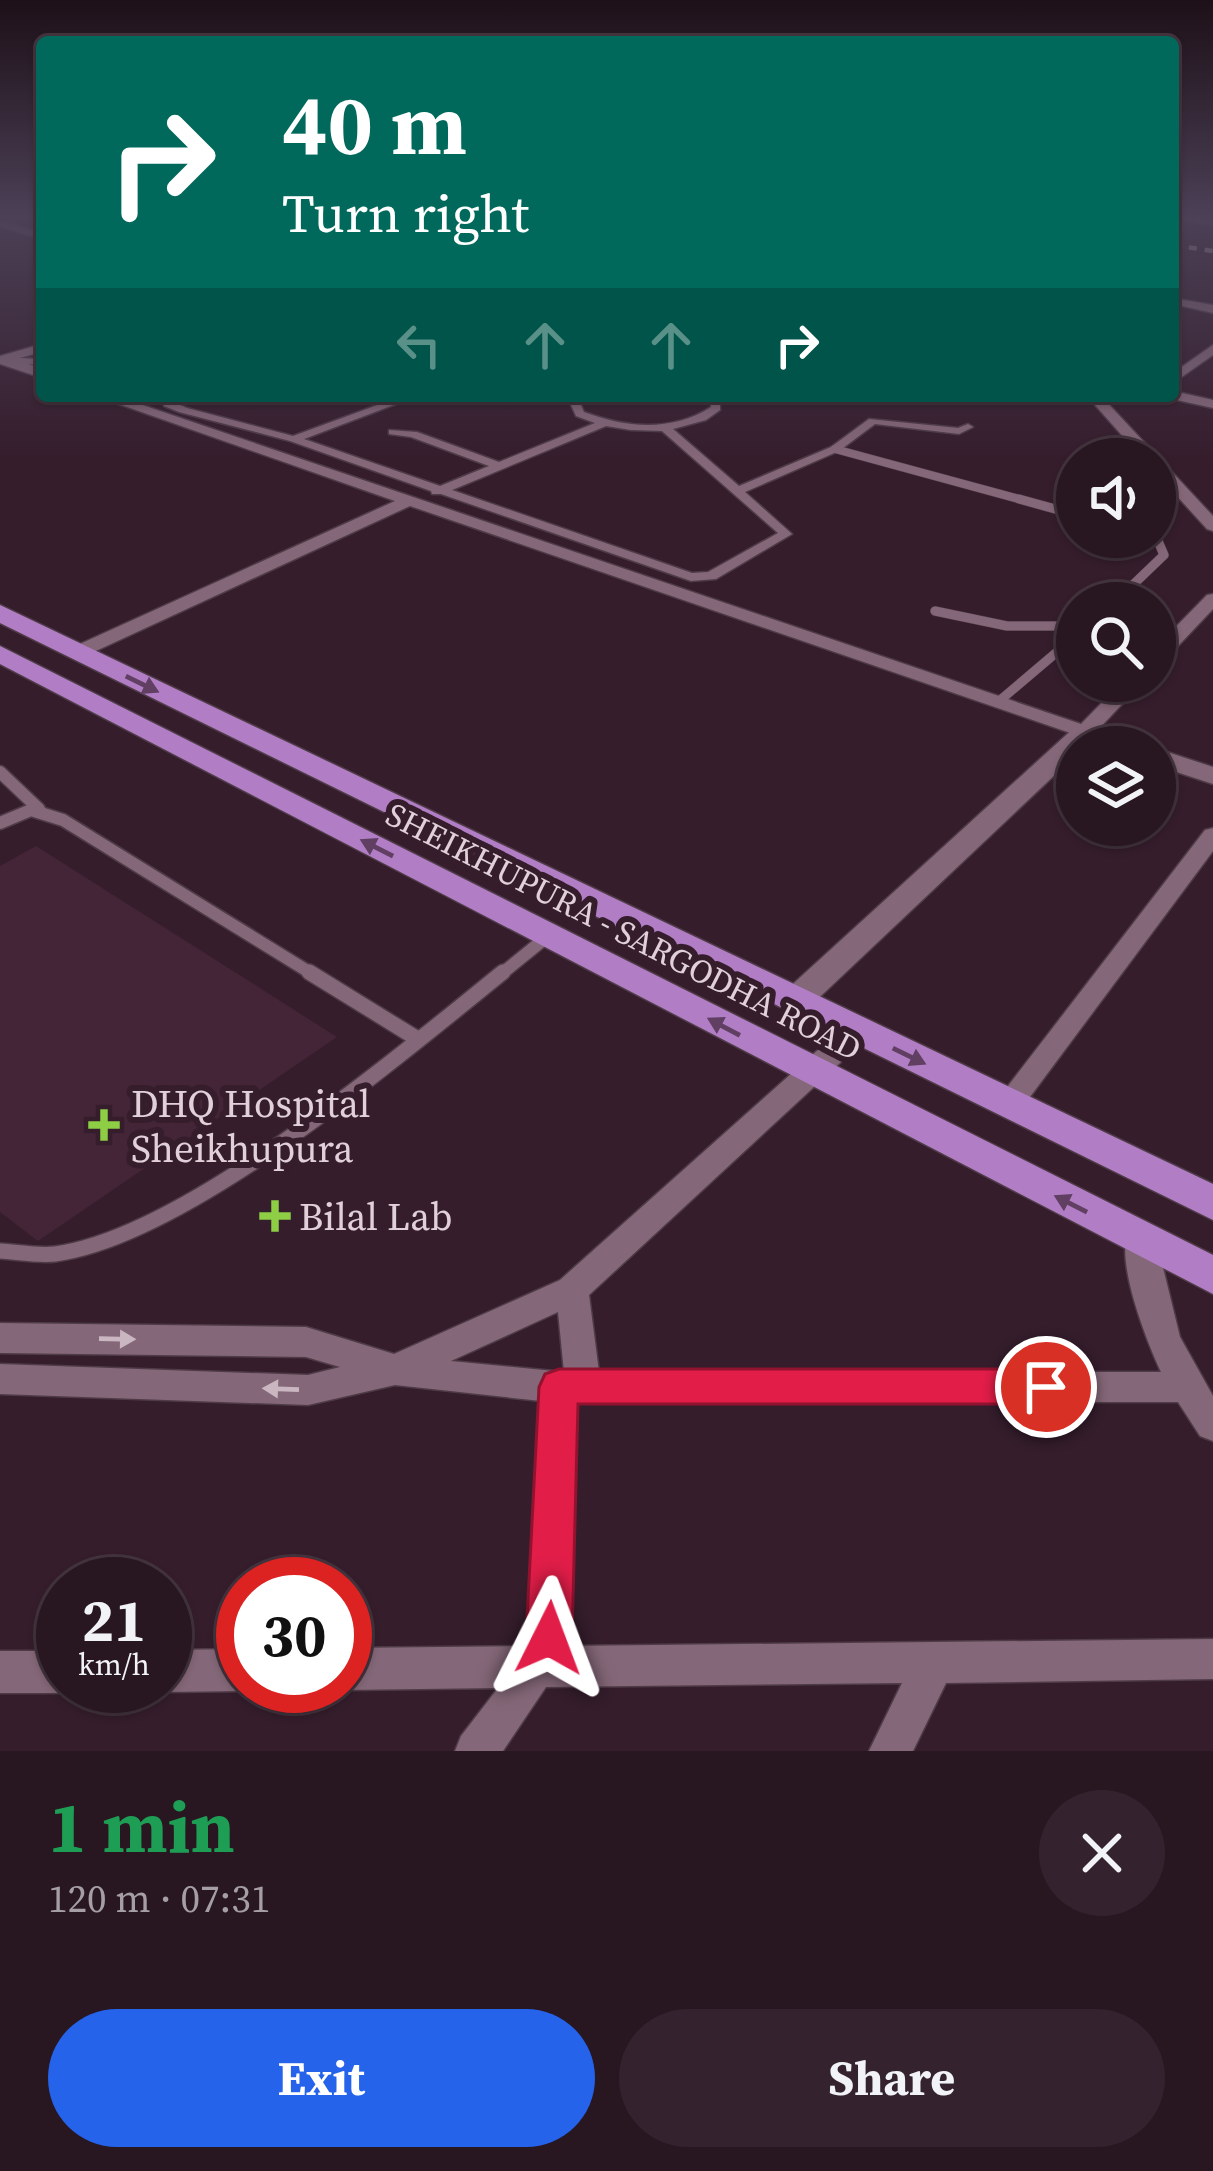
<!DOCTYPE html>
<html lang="en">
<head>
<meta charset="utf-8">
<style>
  body { margin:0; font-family:"Source Serif 4",serif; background:#34232e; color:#f1f3f6; height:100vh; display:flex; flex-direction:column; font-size:45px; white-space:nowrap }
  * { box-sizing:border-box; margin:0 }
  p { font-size:39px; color:#a59fa5 }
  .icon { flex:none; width:66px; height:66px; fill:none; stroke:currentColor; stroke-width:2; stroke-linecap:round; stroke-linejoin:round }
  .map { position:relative; height:1751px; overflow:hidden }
  .drawer { display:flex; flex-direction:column; background:#281621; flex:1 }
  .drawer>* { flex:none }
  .guide { position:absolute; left:36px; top:36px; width:1143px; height:366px; border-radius:12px; box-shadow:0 3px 9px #0004,0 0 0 3px #44353f; background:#00695c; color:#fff; overflow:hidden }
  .tools { position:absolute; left:1056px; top:438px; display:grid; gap:24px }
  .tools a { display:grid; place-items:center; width:120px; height:120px; border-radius:50%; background:#281621; box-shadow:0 3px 9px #0004,0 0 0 3px #44353f; font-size:60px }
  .speed { position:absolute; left:36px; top:1557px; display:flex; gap:24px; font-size:60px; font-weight:700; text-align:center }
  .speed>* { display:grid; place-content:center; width:156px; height:156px; border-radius:50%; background:#281621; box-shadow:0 3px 9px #0004,0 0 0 3px #44353f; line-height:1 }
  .speed small { font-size:30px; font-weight:400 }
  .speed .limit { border:18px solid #d22; background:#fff; color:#111 }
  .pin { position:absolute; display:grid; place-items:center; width:102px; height:102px; color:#fff; margin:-51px; border:6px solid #fff; border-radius:50%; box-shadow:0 3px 12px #0007 }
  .me { position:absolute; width:132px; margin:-66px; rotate:3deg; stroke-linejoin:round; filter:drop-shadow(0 0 9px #0008) }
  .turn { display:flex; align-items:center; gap:42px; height:252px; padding:0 48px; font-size:54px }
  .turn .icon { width:156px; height:156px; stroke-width:2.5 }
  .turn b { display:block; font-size:84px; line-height:102px }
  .lanes { display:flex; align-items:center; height:114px; padding:0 48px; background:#0003; justify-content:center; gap:60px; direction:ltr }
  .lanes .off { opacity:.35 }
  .round { display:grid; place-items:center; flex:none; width:126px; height:126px; border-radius:63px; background:#34232e }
  .overview { display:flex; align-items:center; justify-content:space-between; height:204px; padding:0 48px }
  h1 { font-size:72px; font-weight:700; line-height:90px; color:#1e9e55 }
  .action { display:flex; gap:24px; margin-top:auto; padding:24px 48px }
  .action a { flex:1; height:138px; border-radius:72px; background:#2563eb; color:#fff; font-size:48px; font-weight:700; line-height:138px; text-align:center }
  .action a+a { background:#34232e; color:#f1f3f6 }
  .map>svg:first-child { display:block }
  .built { fill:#432537 }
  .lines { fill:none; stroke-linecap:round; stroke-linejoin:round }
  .service-far3-casing { stroke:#4f3b47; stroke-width:9 }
  .service-far2-casing { stroke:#4f3b47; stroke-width:10 }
  .service-far1-casing { stroke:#4f3b47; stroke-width:15 }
  .service-casing { stroke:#4f3b47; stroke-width:18 }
  .pedestrian-casing { stroke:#4f3b47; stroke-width:3 }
  .minor-casing { stroke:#4f3b47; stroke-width:3 }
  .tertiary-casing { stroke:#4f3b47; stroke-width:3 }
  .trunk-casing { stroke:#4f3b47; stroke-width:3 }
  .service-far3 { stroke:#846778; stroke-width:8 }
  .service-far2 { stroke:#846778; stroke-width:9 }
  .service-far1 { stroke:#846778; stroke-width:12 }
  .service { stroke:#846778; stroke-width:15 }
  .pedestrian { fill:#846778; fill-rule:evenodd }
  .minor { fill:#846778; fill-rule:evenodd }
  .tertiary { fill:#846778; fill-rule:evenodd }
  .trunk { fill:#b17ec5; fill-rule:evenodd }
  .rail { stroke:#c8b6bf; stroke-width:4.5; stroke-dasharray:8 8; stroke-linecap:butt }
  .oneway { fill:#603f62 }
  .oneway2 { fill:#cab6c1 }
  .route { fill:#e11d48; stroke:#92132f; stroke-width:3 }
  .poi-dot { fill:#8dce44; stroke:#351d2c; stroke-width:4.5 }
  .labels { text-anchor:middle; stroke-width:12; stroke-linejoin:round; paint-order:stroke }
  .street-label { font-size:33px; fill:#e1d0d9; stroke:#351d2c }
  .near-poi-label { font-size:39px; fill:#e1d0d9; stroke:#351d2c; text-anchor:start }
</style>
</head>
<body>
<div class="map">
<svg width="1213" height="1751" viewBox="0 0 1213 1751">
  <rect width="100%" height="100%" fill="#351d2c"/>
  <!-- built -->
  <polygon class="built" points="36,846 337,1037 38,1241 0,1212 0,866"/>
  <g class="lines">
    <defs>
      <polyline id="service-far3" points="835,449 1030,502"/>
      <g id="service-far2">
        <polyline points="1019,499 1077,515"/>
        <polyline points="1114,603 1164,555 1155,534"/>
        <polyline points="935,611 1007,626 1077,626"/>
        <polyline points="998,702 1077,635"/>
      </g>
      <g id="service-far1">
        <polyline points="0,772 39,809"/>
        <polyline points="0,823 31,810 63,820 314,975"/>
        <polyline points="500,975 548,936"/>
      </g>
      <g id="service">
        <polyline points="309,972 416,1038"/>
        <path d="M0,1251C17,1252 38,1256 55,1254C185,1237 400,1055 503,972"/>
      </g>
      <g id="pedestrian">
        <polygon points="0,357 42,359 42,365 3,362"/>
        <path d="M161,396H171L173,402L187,408L293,436L402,396H417L304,439L440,486L489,466L411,437L389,434V430L417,432L499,462L595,423L576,416L567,396H577L584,412C626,428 672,432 711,407L710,396H720V410L706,420L673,429L739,486L831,447L869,419L958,428L968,424L973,427L959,434L875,424L839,451L745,492L792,534L716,579L691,581L441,494H432L431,491L290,441L179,412L164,406ZM606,426L631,430L662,431L778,533L708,572L692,573L452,490Z"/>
      </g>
      <g id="minor">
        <polygon points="0,221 42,233 42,239 0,227"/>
        <polygon points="1173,298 1213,305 1213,313 1173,304"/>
        <polygon points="42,344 42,352 16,359 42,369 42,378 0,364 0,356"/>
        <polygon points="1213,345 1213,355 1173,383 1173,373"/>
        <polygon points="1173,391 1213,400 1213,408 1168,398"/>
        <polygon points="96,396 116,396 1081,724 1123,681 1144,681 1092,736 1085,738 410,506 85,656 71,656 71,648 395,501"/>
        <polygon points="1087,396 1101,396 1213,516 1213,531 1207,529 1155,472 1155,459 1143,459"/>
        <polygon points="1213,594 1213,609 1162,663 1155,665 1155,648 1207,595"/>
        <polygon points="1213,828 1213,851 1018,1113 1008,1117 998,1113 994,1106 998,1099 1205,830"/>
        <path d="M857,1022L867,1024L871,1031L867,1038L589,1295L599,1372H1161C1147,1342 1114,1259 1129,1230L1140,1226L1151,1230L1156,1239L1180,1337L1213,1396V1441L1200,1436L1178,1402H576L566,1646L1213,1639V1679L946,1683L913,1751H869L902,1683L546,1687L503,1751H455L461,1736L498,1688L345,1690L336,1686H345V1648L523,1646L529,1635L541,1401L395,1385L308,1405L0,1394V1364L308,1375L340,1367L306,1357L0,1353V1323L306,1327L394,1354L560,1280L847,1024ZM558,1312L564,1372L451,1361Z"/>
        <polygon points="243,1649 243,1686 254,1686 243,1691 165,1692 151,1686 165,1686 165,1650"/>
        <polygon points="0,1651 63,1651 63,1686 78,1687 63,1693 0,1693"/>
      </g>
      <g id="tertiary">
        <polygon points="1173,214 1213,217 1213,225 1173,218"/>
        <polygon points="1085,724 1138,741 1142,747 1089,742 1077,747 1077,754 807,1009 783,1009 778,1001 783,993 1076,726"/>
        <polygon points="1155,748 1213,767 1213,784 1155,765"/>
      </g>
      <g id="trunk">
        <polygon points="0,605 1213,1184 1213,1220 0,623"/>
        <polygon points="0,646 1213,1255 1213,1294 0,664"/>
      </g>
    </defs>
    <!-- service-far3 casing -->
    <use href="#service-far3" class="service-far3-casing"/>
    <!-- service-far2 casing -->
    <use href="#service-far2" class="service-far2-casing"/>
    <!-- service-far1 casing -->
    <use href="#service-far1" class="service-far1-casing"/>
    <!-- service casing -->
    <use href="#service" class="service-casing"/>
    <!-- pedestrian casing -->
    <use href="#pedestrian" class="pedestrian-casing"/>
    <!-- minor casing -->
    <use href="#minor" class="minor-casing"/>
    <!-- tertiary casing -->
    <use href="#tertiary" class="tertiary-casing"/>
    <!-- trunk casing -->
    <use href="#trunk" class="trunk-casing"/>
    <!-- service-far3 -->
    <use href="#service-far3" class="service-far3"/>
    <!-- service-far2 -->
    <use href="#service-far2" class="service-far2"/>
    <!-- service-far1 -->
    <use href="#service-far1" class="service-far1"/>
    <!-- service -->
    <use href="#service" class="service"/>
    <!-- pedestrian -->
    <use href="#pedestrian" class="pedestrian"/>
    <!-- minor -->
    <use href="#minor" class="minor"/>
    <!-- tertiary -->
    <use href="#tertiary" class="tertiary"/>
    <!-- trunk -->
    <use href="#trunk" class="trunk"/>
    <!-- rail -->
    <polyline class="rail" points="1173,245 1213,251"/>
  </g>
  <!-- one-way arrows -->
  <defs><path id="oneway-solid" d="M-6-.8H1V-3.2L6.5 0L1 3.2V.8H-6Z" transform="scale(3)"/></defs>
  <g class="oneway">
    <use href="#oneway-solid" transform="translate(142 684) rotate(26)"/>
    <use href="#oneway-solid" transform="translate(377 848) rotate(-153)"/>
    <use href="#oneway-solid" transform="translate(724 1027) rotate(-152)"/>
    <use href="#oneway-solid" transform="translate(909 1056) rotate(26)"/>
    <use href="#oneway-solid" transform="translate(1071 1204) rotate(-153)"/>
  </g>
  <g class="oneway2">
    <use href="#oneway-solid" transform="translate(117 1339) rotate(1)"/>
    <use href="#oneway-solid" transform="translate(281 1389) rotate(-178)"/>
  </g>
  <!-- sky -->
  <linearGradient id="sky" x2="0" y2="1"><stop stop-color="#1d1018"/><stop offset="0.47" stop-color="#4b4056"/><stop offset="1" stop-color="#4b4056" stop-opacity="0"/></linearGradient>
  <rect width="1213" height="459" fill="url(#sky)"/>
  <!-- route -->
  <polygon class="route" points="559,1369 1046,1369 1061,1374 1066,1387 1061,1399 1046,1404 578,1404 572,1638 565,1655 549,1661 532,1655 526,1638 539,1387 545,1374"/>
  <!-- markers -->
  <g class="poi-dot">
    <path d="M98 1107h12v12h12v12h-12v12h-12v-12h-12v-12h12z"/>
    <path d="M269 1198h12v12h12v12h-12v12h-12v-12h-12v-12h12z"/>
  </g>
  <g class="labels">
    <!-- street labels -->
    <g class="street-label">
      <text transform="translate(624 931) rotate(27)" y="12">SHEIKHUPURA - SARGODHA ROAD</text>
    </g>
    <!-- near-poi labels -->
    <g class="near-poi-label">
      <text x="131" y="1117">DHQ Hospital<tspan x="131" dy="45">Sheikhupura</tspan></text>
      <text x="299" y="1230">Bilal Lab</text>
    </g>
  </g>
</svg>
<div class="tools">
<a><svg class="icon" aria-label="sound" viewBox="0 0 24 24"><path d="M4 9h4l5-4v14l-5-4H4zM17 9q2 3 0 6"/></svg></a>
<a><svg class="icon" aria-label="search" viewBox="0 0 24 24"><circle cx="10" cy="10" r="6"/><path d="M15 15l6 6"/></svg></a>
<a><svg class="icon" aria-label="layers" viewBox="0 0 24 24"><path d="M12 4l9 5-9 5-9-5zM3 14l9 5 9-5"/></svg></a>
</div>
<div class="speed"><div>21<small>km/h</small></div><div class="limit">30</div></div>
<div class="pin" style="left:1046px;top:1387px;background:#d93025"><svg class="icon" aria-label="arrive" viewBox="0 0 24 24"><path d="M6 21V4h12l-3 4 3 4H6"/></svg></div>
<svg class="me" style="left:549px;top:1638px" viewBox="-20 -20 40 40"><path d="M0-17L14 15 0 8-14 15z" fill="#e11d48" stroke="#fff" stroke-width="4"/></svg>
<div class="guide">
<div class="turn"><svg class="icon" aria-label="right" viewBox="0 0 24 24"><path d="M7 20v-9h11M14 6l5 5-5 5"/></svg><div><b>40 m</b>Turn right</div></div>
<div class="lanes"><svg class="icon off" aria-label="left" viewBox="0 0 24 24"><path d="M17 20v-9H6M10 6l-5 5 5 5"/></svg><svg class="icon off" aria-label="ahead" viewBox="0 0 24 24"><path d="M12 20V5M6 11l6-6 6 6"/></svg><svg class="icon off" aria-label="ahead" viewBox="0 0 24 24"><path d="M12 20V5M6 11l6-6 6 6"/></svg><svg class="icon" aria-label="right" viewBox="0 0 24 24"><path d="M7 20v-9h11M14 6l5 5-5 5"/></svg></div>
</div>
</div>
<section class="drawer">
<div class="overview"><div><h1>1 min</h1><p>120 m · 07:31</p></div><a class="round"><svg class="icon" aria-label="close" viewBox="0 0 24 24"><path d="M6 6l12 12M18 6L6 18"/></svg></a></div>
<div class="action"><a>Exit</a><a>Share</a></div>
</section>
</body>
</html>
